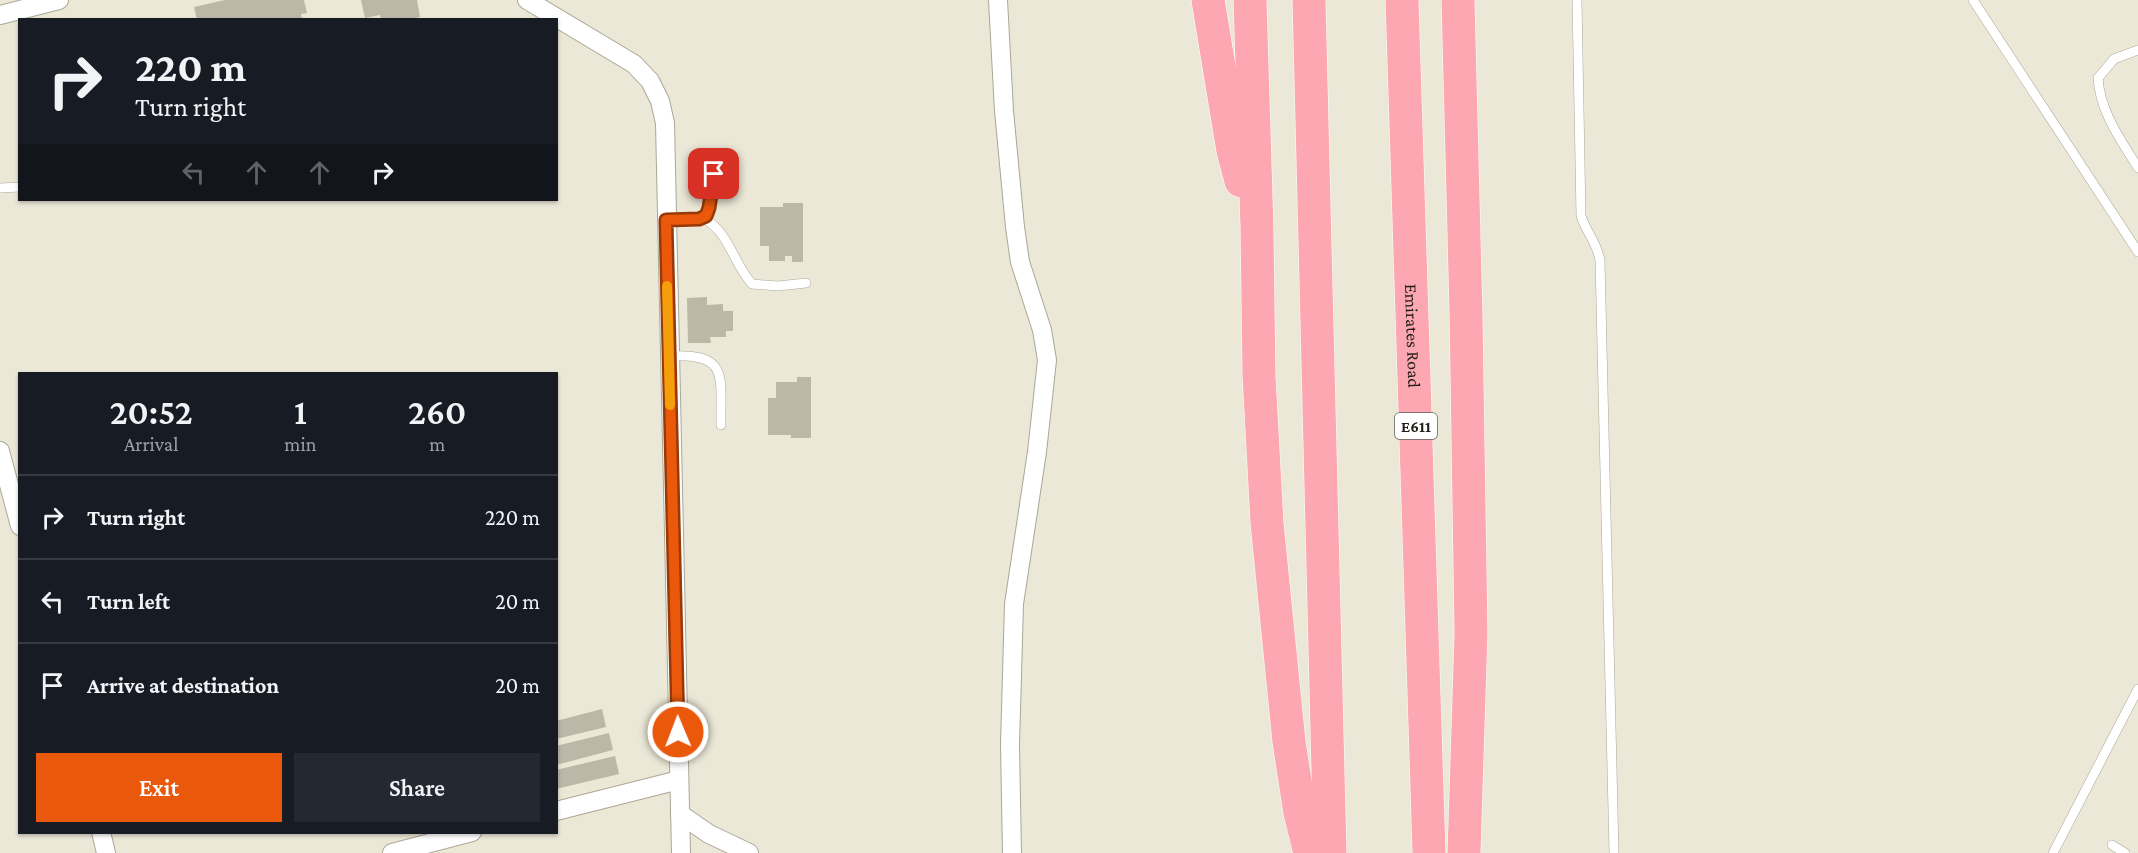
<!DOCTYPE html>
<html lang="en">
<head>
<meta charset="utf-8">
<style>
  body { margin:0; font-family:"Crimson Pro",serif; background:#242831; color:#f1f3f6; height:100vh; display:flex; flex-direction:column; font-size:22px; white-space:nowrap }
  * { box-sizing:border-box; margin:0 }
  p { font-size:20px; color:#9ea1a6 }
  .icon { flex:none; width:33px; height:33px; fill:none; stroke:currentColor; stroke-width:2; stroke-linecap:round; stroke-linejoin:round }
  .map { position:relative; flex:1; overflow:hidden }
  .sheet { position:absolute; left:18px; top:372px; width:540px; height:462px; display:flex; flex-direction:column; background:#171b24; border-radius:0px; box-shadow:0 2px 4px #0004 }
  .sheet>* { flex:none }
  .hud { position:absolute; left:18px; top:18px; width:540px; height:183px; border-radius:0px; box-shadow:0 2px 4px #0004; background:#171b24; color:#f1f3f6; overflow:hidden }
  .pin { position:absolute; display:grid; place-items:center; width:51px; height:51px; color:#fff; margin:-26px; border-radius:12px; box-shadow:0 3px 9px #0006 }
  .me { position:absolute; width:66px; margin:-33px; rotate:359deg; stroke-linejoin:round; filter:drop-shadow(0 0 4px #0008) }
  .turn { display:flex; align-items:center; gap:21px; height:126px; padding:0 18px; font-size:27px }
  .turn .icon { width:78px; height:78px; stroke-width:2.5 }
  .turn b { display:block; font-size:42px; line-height:51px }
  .lanes { display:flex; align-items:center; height:57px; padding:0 18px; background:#0003; justify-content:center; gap:30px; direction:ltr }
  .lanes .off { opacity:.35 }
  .eta { display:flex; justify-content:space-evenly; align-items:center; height:102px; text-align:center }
  .eta b { font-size:36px; font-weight:600; line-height:42px }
  .cta { display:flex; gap:12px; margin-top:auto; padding:12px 18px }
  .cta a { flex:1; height:69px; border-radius:0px; background:#ea580c; color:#fff; font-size:24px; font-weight:600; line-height:69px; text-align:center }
  .cta a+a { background:#242831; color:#f1f3f6 }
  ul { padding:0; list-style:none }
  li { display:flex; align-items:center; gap:18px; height:84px; padding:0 18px; border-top:2px solid #363941 }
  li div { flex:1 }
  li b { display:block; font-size:22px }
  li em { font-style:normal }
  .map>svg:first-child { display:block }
  .building { fill:#bcb8a8 }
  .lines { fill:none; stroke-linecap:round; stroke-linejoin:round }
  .service-casing { stroke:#aba797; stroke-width:10 }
  .minor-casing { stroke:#aba797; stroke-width:20 }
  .motorway-casing { stroke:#fff; stroke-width:34 }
  .service { stroke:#fff; stroke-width:9 }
  .minor { stroke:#fff; stroke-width:18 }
  .motorway { stroke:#fca7b1; stroke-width:33 }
  .route-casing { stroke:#983908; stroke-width:15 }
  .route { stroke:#ea580c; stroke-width:10 }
  .slow { stroke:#f59e0b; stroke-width:10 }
  .labels { text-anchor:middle; stroke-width:5; stroke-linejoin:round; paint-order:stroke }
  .shield { fill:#fff; stroke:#63625d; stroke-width:1.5 }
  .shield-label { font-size:16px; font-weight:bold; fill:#201e18 }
  .street-label { font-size:18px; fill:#201e18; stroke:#fff }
</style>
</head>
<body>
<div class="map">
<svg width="2138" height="853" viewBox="0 0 2138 853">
  <rect width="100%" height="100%" fill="#ece8d7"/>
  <!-- building -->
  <g class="building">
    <polygon points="225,0 304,0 307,13 301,14 302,20 197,20 194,7"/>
    <polygon points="361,0 417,0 420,17 408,20 381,20 380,15 365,18"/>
    <polygon points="783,203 803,203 803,262 792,262 792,256 785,256 785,261 769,261 769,246 760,246 760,207 783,207"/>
    <polygon points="707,297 707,305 723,304 723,311 733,311 733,331 726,331 726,337 710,337 711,343 688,343 687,298"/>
    <polygon points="797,377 811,377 811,438 791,438 791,435 768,435 768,398 776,398 776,382 797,382"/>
    <polygon points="602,709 606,727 556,739 556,721"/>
    <polygon points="609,733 613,750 556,765 556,746"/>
    <polygon points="615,756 619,774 556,789 556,770"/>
  </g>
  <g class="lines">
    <defs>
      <g id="service">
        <path d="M1577,0L1581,216C1586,232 1598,244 1600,261L1614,853"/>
        <polyline points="1973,0 2138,252"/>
        <path d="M2138,50L2114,59L2098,78C2100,112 2121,140 2138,168"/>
        <polyline points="0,188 20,187"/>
        <path d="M702,218C728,229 733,263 752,284L778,286L806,283"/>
        <polyline points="666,220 699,219 706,216 709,208 714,174"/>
        <path d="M669,356C730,353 720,376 721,425"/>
        <polyline points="2112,845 2125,853"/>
        <polyline points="2053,853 2138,689"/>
      </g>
      <g id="minor">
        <polyline points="527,0 634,64 650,81 660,101 665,123 681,853"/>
        <polyline points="998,0 1004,111 1015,227 1020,262 1042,330 1047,360 1037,452 1014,604 1010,745 1012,853"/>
        <polyline points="0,15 59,0"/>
        <polyline points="0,451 20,526"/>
        <polyline points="556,811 679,780"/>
        <polyline points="680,814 709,834 749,853"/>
        <polyline points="101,832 106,853"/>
        <polyline points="392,853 472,832"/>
      </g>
      <g id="motorway">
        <polyline points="1208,0 1233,151 1241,181"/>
        <polyline points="1250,0 1257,228 1259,376 1267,523 1289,742 1300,813 1310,853"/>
        <polyline points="1309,0 1330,853"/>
        <path id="s1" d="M1402,0L1429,853"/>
        <polyline points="1458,0 1466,314 1471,633 1464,853"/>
      </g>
    </defs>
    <!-- service casing -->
    <use href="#service" class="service-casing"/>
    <!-- minor casing -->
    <use href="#minor" class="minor-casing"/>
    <!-- motorway casing -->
    <use href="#motorway" class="motorway-casing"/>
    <!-- service -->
    <use href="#service" class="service"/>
    <!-- minor -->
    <use href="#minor" class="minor"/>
    <!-- motorway -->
    <use href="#motorway" class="motorway"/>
  </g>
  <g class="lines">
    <defs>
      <polyline id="route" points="678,732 666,220 699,219 706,216 709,208 714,174"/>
    </defs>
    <!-- route casing -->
    <use href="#route" class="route-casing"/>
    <!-- route -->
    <use href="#route" class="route"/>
    <!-- slow -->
    <polyline class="slow" points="667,286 670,405"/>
  </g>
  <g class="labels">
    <!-- shield labels -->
    <rect class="shield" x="1395" y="413" width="42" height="26" rx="4.5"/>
    <g class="shield-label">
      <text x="1416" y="432">E611</text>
    </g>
    <!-- street labels -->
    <g class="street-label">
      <text dy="6" stroke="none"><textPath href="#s1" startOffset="336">Emirates Road</textPath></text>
    </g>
  </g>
</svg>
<div class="pin" style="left:714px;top:174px;background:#d93025"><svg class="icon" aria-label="arrive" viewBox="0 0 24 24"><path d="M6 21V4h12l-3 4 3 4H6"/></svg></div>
<svg class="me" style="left:678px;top:732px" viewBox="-20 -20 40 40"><circle r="17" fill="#ea580c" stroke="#fff" stroke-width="3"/><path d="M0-11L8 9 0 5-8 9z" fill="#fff"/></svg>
<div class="hud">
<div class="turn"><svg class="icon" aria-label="right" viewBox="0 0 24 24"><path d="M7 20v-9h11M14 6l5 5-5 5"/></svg><div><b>220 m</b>Turn right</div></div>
<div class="lanes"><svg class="icon off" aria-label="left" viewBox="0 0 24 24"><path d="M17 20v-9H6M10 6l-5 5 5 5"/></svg><svg class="icon off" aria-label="ahead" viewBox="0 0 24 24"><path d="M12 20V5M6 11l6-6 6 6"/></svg><svg class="icon off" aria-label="ahead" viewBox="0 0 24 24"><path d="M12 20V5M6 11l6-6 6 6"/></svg><svg class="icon" aria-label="right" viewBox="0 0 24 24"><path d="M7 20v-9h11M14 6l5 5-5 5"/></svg></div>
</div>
<section class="sheet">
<div class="eta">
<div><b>20:52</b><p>Arrival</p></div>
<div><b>1</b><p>min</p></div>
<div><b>260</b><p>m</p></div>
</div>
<ul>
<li><svg class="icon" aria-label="right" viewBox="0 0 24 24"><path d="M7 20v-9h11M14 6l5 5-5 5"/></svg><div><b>Turn right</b></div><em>220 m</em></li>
<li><svg class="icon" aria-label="left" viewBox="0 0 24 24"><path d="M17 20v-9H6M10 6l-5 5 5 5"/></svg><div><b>Turn left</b></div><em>20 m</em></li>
<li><svg class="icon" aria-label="arrive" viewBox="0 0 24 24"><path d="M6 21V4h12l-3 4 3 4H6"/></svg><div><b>Arrive at destination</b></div><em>20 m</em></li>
</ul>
<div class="cta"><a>Exit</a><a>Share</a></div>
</section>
</div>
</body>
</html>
